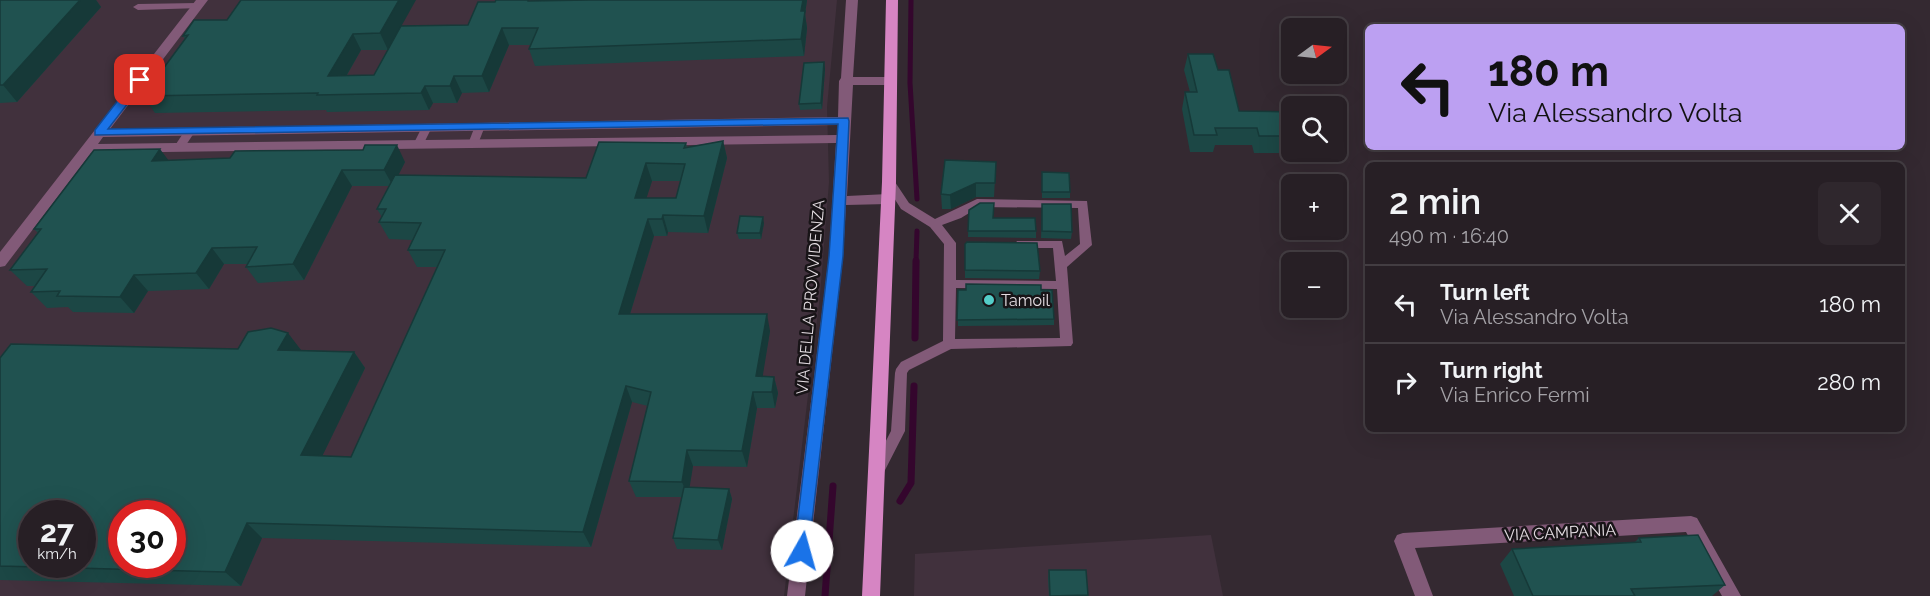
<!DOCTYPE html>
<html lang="en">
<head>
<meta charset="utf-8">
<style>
  body { margin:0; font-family:Raleway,sans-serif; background:#2f272d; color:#f1f3f6; height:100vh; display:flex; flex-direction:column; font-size:22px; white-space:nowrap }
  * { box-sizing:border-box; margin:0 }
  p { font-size:20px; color:#a4a2a7 }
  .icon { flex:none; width:33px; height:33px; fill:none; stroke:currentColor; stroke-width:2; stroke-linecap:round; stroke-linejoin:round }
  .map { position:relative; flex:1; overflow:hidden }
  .sheet { position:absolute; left:1365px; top:162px; width:540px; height:270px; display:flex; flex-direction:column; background:#271f25; border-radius:9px; box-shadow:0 6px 24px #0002,0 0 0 2px #433d42 }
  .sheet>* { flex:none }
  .hud { position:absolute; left:1365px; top:24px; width:540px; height:126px; border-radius:9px; box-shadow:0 6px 24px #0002,0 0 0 2px #433d42; background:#bca0f2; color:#111; overflow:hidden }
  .needle { width:39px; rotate:75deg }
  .controls { position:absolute; left:1281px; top:18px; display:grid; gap:12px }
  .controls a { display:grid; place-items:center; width:66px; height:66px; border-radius:9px; background:#271f25; box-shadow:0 6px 24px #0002,0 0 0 2px #433d42; font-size:30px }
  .speed { position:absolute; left:18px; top:500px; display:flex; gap:12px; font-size:30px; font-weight:700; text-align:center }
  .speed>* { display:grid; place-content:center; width:78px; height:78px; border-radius:50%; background:#271f25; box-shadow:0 6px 24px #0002,0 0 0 2px #433d42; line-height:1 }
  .speed small { font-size:15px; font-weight:400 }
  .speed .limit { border:9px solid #d22; background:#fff; color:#111 }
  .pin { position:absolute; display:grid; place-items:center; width:51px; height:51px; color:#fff; margin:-26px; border-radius:12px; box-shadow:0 3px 9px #0006 }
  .me { position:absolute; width:66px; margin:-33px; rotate:7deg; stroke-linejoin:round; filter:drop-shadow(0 0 4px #0008) }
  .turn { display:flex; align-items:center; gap:21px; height:126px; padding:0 24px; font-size:27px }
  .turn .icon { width:78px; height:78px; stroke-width:2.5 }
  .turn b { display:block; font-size:42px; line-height:51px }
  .round { display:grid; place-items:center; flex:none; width:63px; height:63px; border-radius:9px; background:#2f272d }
  .summary { display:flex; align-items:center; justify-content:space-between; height:102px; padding:0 24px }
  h1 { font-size:36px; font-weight:600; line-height:45px }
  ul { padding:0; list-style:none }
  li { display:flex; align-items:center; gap:18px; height:78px; padding:0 24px; border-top:2px solid #433d42 }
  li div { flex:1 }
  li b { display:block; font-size:22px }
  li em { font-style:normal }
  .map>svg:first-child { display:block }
  .built { fill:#41313d; fill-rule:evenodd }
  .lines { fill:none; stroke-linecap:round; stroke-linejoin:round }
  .stream-far1 { stroke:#34062d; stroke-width:5 }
  .stream { stroke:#34062d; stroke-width:7 }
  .lane { fill:#825a78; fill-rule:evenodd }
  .street { fill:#825a78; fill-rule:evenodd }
  .primary { fill:#d685c3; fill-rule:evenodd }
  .wall { fill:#1c4745; fill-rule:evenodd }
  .shaded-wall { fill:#163938 }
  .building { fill:#205250; stroke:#163938; stroke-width:1.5; fill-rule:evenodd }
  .route { fill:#1a73e8; stroke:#114b97; stroke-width:1.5 }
  .poi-dot { fill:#54cdc8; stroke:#181417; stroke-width:2 }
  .labels { text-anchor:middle; stroke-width:5; stroke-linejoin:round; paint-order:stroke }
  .street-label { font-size:16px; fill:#e4dde2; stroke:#181417 }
  .poi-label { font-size:16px; fill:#e4dde2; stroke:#181417; text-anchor:start }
</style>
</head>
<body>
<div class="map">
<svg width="1930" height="596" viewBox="0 0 1930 596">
  <rect width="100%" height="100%" fill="#342931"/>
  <!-- built -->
  <g class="built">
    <path d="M0,0H837L827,107L829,182L820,295L784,596H0ZM32,513H82V564H32ZM122,513H172V564H122Z"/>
    <polygon points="1211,535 1223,596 914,596 915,554"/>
  </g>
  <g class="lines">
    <!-- stream-far1 -->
    <g class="stream-far1">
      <polyline points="911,0 910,83 917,199"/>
      <polyline points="916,262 917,231"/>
    </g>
    <!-- stream -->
    <g class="stream">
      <polyline points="915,338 916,261"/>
      <polyline points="900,501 911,483 914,386"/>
      <polyline points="825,596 833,486"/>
    </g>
    <!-- lane -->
    <g class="lane">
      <polygon points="197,3 202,6 200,8 138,10 133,7 138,4"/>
      <polygon points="480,123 485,126 478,144 477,146 469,146 468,144 475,126"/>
      <polygon points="427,124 432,127 422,147 418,148 414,147 413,145 423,125"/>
      <polygon points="190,128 194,129 195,131 194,133 182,151 174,151 173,149 174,147 186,129"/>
      <path d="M889,178L893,179L909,203L935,219L977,199L1087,201L1092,245L1067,267L1073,343L1071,346L951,349L909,370L907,373L905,431L883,474L878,476L873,474L871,470L891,431L895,373L896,369L901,362L943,341L944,244L930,227L901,209L884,182ZM979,207L1078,208L1080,244L1065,256L1062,241H1017L1015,244L1017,247L1021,248H1053L1056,281L956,280V243L942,225L961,218ZM956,288L1057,289L1060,338L955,339Z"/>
    </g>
    <!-- street -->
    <g class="street">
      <path d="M196,0H208L110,129L838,117L839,81L841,78L846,0H858L853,77H891L897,81L891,85H853L847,196L888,194L895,199L888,204L846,205L843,256L805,596H787L829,256L836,143L91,153L5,266L0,267V252ZM838,125L837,135L98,144L103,137Z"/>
      <polygon points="1691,516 1697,518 1741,596 1722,596 1686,532 1415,548 1433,596 1415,596 1394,541 1397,535 1403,533"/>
    </g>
    <!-- primary -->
    <polygon class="primary" points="886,0 898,0 896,182 880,596 862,596 882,182"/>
  </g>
  <!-- wall -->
  <g class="wall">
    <polygon points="0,0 96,0 101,7 17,102 0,103"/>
    <path d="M590,0H807L805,14L807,28L804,56L535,66L529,49L531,45H509L489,92L462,93L457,103H433L429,110L327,112L326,110L155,113L143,96L185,39L183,36L402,26L468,25L540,1ZM361,50H388L374,75H347Z"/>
    <polygon points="1188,54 1218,70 1239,111 1292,112 1292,152 1336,152 1335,153 1254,153 1252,145 1215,145 1213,152 1190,152 1182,109 1185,92 1190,92 1184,70"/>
    <polygon points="824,62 825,69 822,109 800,110 799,104"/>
    <polygon points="1336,124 1341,137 1336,149"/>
    <path d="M723,141L727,158L708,233L668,232L667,236H654L630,314L770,331L762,376L774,377L778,393L775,408H757L747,467L693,466L689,487L729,489L732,499L722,550L677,549L673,538L682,497H636L629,481L648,406L632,402L591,547L262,538L241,586L0,580V358L238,349L301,350H300L354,352L365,368L322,456L351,457L438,267H417L408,250L412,240L389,239L379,222L382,217L377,209L390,186H352L304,280L258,283L246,267L248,264H224L209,289L148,291L134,313L73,312L68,307L47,308L31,292L35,286H27L10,270L38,233L34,229L169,160L405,162L398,175L586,178L686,143L687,147ZM652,181H681L676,198H646Z"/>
    <polygon points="996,162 994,197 976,197 951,209 942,209 941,194"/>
    <polygon points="1042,179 1070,192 1070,198 1042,198"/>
    <polygon points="969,210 1036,231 1036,238 968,237"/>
    <polygon points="1042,210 1072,232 1071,239 1041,238"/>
    <polygon points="764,223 761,239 739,239 737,233"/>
    <polygon points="965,244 1040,271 1039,279 965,278"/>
    <polygon points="958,290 1054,319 1054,325 958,326"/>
    <polygon points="1639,538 1725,585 1712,596 1514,596 1500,564 1512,549 1635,542"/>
    <polygon points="1049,570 1086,570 1088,596 1049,596 1048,578"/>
  </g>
  <!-- shaded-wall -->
  <g class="shaded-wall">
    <polygon points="80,0 96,0 101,7 17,102 3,85"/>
    <polygon points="399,0 416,0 388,50 380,33"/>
    <polygon points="803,0 807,0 805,14 807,28 804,56 801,39 801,11"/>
    <polygon points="502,28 509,45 489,92 482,76"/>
    <polygon points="353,34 361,50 337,92 328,76"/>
    <polygon points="824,62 825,69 822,109 821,103"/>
    <polygon points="454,76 462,93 457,103 450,86"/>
    <polygon points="425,86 433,103 429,110 421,93"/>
    <polygon points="723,141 727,158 708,233 704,216"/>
    <polygon points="397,145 405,162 393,186 384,170"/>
    <polygon points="160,149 172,165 152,161"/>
    <polygon points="646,163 652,181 641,215 635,198"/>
    <polygon points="342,170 352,186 304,280 293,264"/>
    <polygon points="976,183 976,197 951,209 950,195"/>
    <polygon points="663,215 668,232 667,236 662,219"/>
    <polygon points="763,217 764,223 761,239 760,233"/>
    <polygon points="648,219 654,236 625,330 619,314"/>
    <polygon points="212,248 224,264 209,289 196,273"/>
    <polygon points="134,275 148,291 134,313 120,297"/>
    <polygon points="767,314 770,331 760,393 756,376"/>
    <polygon points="288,333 301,350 291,367 278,350"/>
    <polygon points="354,352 365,368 315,471 301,455"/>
    <polygon points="774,377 778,393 775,408 772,392"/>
    <polygon points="626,386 632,402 591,547 583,532"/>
    <polygon points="753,392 757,408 747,467 742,451"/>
    <polygon points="687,450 693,466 688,497 682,482"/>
    <polygon points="729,489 732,499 722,550 718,540"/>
    <polygon points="247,523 262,538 241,586 225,572"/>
  </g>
  <!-- building -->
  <g class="building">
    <polygon points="0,0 80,0 3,85 0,85"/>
    <polygon points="241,0 399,0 380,33 353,34 328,76 374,75 401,26 468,25 478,2 495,2 496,0 528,0 528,1 590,0 803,0 801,11 805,11 801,39 529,49 538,28 502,28 482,76 454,76 450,86 425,86 421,93 317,95 318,93 143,96 188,35 183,36 194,20 227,20"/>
    <polygon points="1188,54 1213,54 1218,70 1229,70 1239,111 1292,112 1292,136 1259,136 1257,128 1215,128 1217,135 1194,135 1185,92 1197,92"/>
    <polygon points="824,62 821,103 799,104 804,63"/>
    <polygon points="1336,124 1341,137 1336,137"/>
    <path d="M723,141L704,216L663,215L662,219H648L619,314H767L756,376L774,377L772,392H753L742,451L687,450L682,482L629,481L651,392L626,386L583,532L247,523L225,572L0,566V358L11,344L238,349L248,332L271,328L288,333L278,350L354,352L301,455L351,457L445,250H408L421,223L379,222L386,209H377L395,175L586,178L599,142L686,143L684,148ZM646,163L685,164L676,198H635ZM32,513H82V564H32ZM122,513H172V564H122Z"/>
    <polygon points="365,145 397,145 384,170 342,170 293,264 246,267 257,247 212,248 196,273 134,275 120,297 57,296 60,291 31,292 47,269 10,270 41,229 34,229 94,150 160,149 152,161 230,158 235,151 363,150"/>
    <polygon points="945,160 996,162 995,183 976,183 950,195 941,194"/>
    <polygon points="1042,172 1069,173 1070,192 1042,192"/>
    <polygon points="980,203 994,203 993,218 1035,218 1036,231 968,231 969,210"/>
    <polygon points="1042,204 1071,204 1072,232 1042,231"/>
    <polygon points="740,216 763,217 760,233 737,233"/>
    <polygon points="967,242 1037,243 1040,271 965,270 965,244"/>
    <polygon points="966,284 1041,285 1041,290 1052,290 1054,319 957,320 958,290 966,290"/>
    <polygon points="684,487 729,489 718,540 673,538"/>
    <polygon points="1698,535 1725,585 1631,589 1635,596 1533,596 1512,549 1641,542 1639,538"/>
    <polygon points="1049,570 1086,570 1088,595 1050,596"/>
  </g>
  <!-- route -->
  <polygon class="route" points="140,76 146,80 108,129 848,118 849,121 843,256 808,556 802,558 796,556 794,551 829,256 838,124 95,135 95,130 136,77"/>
  <!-- markers -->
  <circle class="poi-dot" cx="989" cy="300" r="6"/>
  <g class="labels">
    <!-- street labels -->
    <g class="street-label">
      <text transform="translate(810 297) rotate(-85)" y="6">VIA DELLA PROVVIDENZA</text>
      <text transform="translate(1560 532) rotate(-3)" y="6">VIA CAMPANIA</text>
    </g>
    <!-- poi labels -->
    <g class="poi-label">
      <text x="1001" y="306">Tamoil</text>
    </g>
  </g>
</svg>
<div class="controls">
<a><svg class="needle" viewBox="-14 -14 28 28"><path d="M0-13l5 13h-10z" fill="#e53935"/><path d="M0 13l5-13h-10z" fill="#a4a2a7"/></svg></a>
<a><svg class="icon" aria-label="search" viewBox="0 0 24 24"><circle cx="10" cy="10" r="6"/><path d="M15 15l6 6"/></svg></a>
<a>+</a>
<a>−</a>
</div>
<div class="speed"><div>27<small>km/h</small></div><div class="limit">30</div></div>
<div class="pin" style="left:140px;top:80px;background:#d93025"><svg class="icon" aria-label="arrive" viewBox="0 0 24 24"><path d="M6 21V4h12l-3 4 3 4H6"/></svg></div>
<svg class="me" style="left:802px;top:551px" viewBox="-20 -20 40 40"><circle r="19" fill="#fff"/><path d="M0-13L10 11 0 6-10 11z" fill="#1a73e8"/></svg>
<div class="hud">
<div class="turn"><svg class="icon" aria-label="left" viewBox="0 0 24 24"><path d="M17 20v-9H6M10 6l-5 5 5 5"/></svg><div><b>180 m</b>Via Alessandro Volta</div></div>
</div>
<section class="sheet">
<div class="summary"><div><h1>2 min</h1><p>490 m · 16:40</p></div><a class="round"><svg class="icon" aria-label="close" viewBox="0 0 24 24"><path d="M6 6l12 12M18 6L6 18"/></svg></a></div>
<ul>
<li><svg class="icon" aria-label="left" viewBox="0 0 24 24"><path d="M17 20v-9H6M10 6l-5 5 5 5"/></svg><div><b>Turn left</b><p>Via Alessandro Volta</p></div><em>180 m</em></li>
<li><svg class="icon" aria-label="right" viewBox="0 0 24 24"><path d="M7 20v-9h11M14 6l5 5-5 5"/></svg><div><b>Turn right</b><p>Via Enrico Fermi</p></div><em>280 m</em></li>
</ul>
</section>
</div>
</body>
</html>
